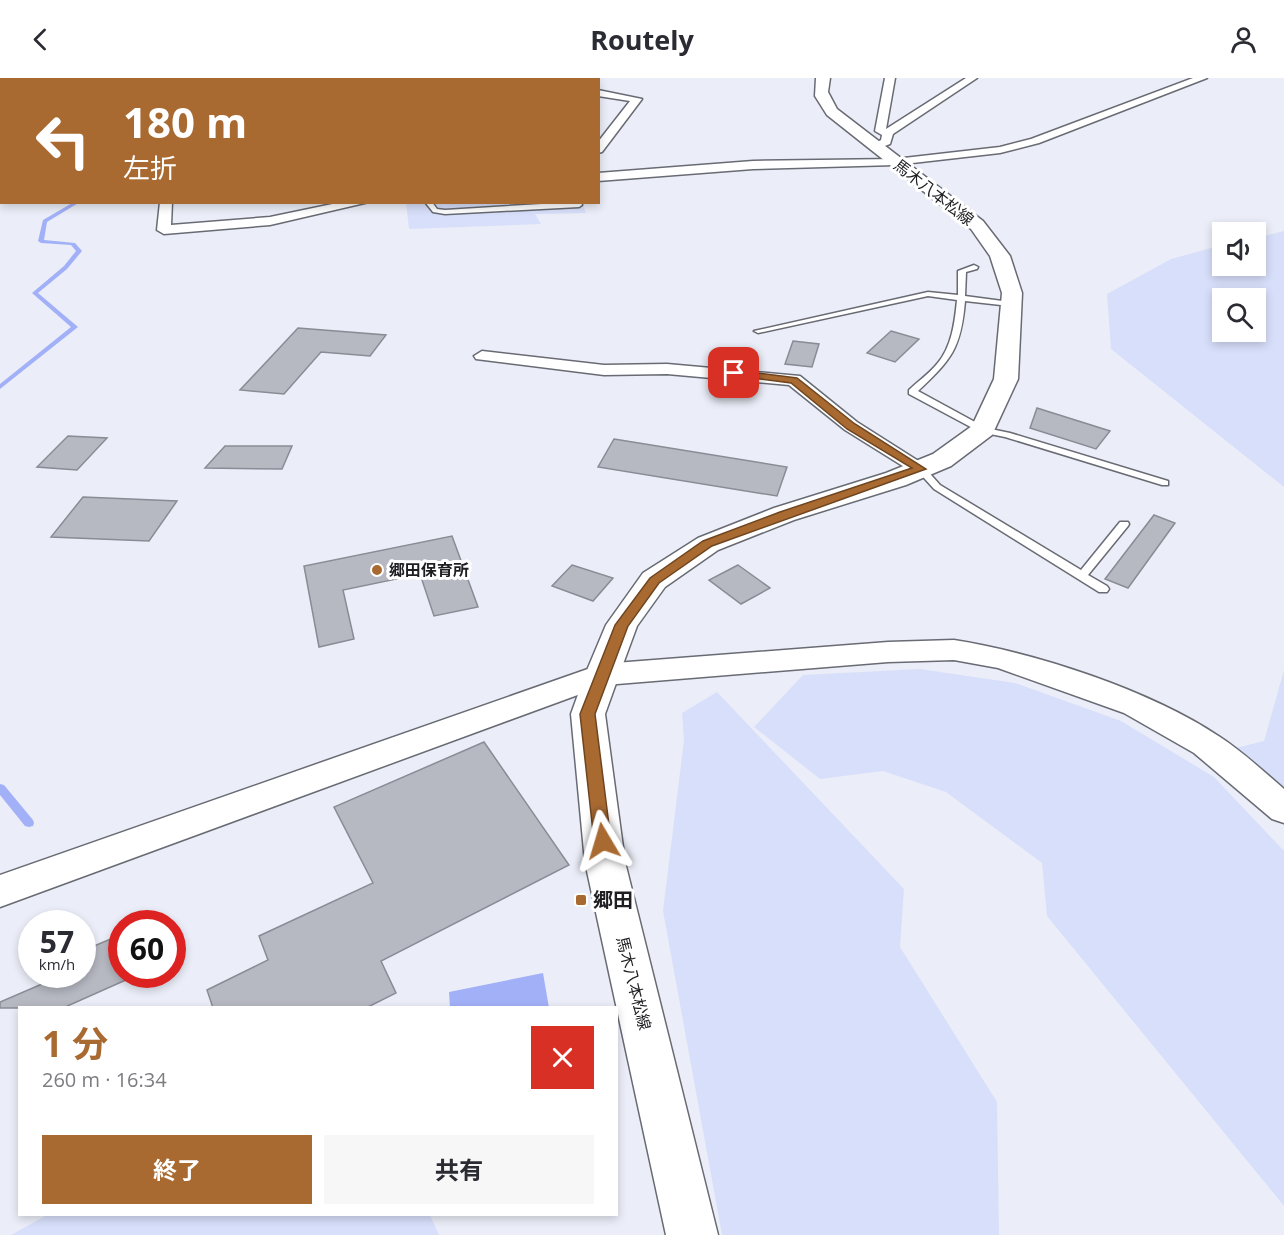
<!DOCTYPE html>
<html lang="ja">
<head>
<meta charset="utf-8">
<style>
  body { margin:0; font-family:"Open Sans","Noto Sans JP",sans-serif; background:#f7f7f7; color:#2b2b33; height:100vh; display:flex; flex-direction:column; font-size:22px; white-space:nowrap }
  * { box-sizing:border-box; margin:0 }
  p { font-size:20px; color:#7c7c81 }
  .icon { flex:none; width:33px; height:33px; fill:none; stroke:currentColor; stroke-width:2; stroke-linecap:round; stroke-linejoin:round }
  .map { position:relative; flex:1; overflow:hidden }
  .side { position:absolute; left:18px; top:928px; width:600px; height:210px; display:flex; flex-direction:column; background:#fff; border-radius:0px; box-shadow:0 3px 9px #0003 }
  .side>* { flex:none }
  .top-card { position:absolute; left:0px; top:0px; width:600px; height:126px; box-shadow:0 3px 9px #0003; background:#a96a31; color:#fff; overflow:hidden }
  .fabs { position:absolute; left:1212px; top:144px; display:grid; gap:12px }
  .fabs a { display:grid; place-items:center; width:54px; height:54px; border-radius:0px; background:#fff; box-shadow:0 3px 9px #0003; font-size:30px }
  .speed { position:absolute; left:18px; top:832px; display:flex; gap:12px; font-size:30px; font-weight:700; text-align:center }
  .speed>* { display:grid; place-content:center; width:78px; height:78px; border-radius:50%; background:#fff; box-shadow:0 3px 9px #0003; line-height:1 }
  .speed small { font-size:15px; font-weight:400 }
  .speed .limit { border:9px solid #d22; background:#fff; color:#111 }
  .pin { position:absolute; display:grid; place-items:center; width:51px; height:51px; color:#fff; margin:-26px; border-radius:12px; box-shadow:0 3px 9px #0006 }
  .me { position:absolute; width:66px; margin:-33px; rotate:353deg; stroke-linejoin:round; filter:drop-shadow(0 0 4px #0008) }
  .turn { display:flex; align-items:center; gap:21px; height:126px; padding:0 24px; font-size:27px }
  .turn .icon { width:78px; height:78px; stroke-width:2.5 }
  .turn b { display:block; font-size:42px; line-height:51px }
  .round { display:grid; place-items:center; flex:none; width:63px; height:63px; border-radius:0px; background:#f7f7f7 }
  .headline { display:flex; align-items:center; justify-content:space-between; height:102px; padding:0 24px }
  h1 { font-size:36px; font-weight:700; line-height:45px; color:#a96a31 }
  .button { display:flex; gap:12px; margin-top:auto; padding:12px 24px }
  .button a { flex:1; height:69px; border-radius:0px; background:#a96a31; color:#fff; font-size:24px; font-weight:700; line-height:69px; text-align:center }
  .button a+a { background:#f7f7f7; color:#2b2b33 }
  header { display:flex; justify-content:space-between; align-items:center; height:78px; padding:0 24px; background:#fff; font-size:27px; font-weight:700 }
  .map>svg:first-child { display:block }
  .green { fill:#d8dffa; fill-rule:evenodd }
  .water { fill:#a2b0f8 }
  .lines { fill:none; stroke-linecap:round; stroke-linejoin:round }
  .stream { fill:#a2b0f8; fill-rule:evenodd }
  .building { fill:#b6b8c2; stroke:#8a8c95; stroke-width:1.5 }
  .service-casing { stroke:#686b73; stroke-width:3 }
  .minor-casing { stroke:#686b73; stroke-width:3 }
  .tertiary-casing { stroke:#686b73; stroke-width:3 }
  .primary-casing { stroke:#686b73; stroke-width:3 }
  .service { fill:#fff; fill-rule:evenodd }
  .minor { fill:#fff; fill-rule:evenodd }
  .tertiary { fill:#fff; fill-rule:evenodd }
  .primary { fill:#fff; fill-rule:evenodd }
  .route { fill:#a96a31; stroke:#6e4520; stroke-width:1.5 }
  .poi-dot { fill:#a96a31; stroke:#fff; stroke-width:2 }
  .labels { text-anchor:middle; stroke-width:6; stroke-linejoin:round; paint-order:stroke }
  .street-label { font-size:16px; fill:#1f1f23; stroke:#fff }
  .poi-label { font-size:16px; font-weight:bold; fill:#1f1f23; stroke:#fff; text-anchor:start }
  .near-poi-label { font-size:20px; font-weight:bold; fill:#1f1f23; stroke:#fff; text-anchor:start }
</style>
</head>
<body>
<header><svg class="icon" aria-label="back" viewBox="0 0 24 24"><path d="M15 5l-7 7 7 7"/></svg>Routely<svg class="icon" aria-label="person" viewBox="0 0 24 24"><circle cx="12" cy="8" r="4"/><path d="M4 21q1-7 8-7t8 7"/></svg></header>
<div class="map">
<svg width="1284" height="1157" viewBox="0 0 1284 1157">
  <rect width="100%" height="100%" fill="#ebeef8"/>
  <!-- green -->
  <g class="green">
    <polygon points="406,125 582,125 586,135 535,136 541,146 409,151"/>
    <path d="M1284,153V409L1111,271L1107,216L1171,181L1222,167V188H1256V160ZM1256,220V254H1222V220Z"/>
    <polygon points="920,591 1015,605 1121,643 1214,699 1284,773 1284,1128 1047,838 1042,785 946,714 883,693 820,701 754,649 803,597"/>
    <polygon points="1284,592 1284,712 1236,670 1264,663"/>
    <polygon points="717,614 904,811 900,869 997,1024 999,1157 722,1157 663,833 684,662 682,635"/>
    <polygon points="47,1137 430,1137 439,1157 11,1157"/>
  </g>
  <!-- water -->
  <polygon class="water" points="543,895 549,930 450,930 449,914"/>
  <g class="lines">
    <!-- stream -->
    <g class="stream">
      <polygon points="341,0 348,0 336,2"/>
      <polygon points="74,124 80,124 47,144 44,162 75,165 82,173 67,191 38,215 78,249 0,311 0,306 71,249 32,215 64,188 76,173 71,167 41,165 38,163 43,142"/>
      <polygon points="0,706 4,707 33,742 34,745 33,748 29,749 25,748 0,717"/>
    </g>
  </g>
  <!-- building -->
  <g class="building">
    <polygon points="298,250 386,257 370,278 321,274 284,316 240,312"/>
    <polygon points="891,253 919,261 895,284 867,275"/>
    <polygon points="793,263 819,266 812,289 785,286"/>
    <polygon points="1037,330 1110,353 1096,371 1030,350"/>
    <polygon points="68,358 107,360 77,392 37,389"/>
    <polygon points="614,361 787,389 777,418 598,389"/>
    <polygon points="225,368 292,368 282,391 205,390"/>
    <polygon points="83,419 177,423 149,463 51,459"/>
    <polygon points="1154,437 1175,445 1128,510 1105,501"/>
    <polygon points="452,458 478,529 434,538 420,496 343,512 354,561 319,569 304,488"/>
    <polygon points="572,487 613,500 593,523 552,508"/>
    <polygon points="738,487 770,510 741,526 709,502"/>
    <polygon points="484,664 569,787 381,883 396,915 366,930 213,930 207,912 268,882 259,858 373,805 334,729"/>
    <polygon points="113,860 122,897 137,897 63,930 0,930 0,924 42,906 40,897 82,897 82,873"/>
  </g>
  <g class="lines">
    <defs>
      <g id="service">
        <polygon points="425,124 432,124 437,131 445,132 575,124 581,124 582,127 579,129 445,136 433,134"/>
        <path d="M974,187L978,189L977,191L966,194L965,218L1010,224L1014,226L1010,228L965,223C961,271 951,282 918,313L986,350L1010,355L1168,403V407H1162L1005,359L980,354L909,316V312C918,303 929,296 937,286C952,269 955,243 957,222L928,218L758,255L754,253L928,214L958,217V193Z"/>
        <polygon points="921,388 924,389 940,407 1081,492 1120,444 1128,444 1129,446 1128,448 1088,497 1107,508 1109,511 1107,514 1099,514 934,411 916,391"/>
      </g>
      <g id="minor">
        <polygon points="314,0 330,0 313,2"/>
        <polygon points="461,0 474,0 460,2"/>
        <polygon points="885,0 895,0 886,51 966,0 977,0 893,56 890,66 877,71 871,68 881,62 882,57 875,53"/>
        <polygon points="1193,0 1207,0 1039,65 1000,75 895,87 753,91 598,103 598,95 753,83 895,81 1000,69 1031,61"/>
        <polygon points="598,12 642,21 602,74 598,75 598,64 630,23 598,18"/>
        <polygon points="160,124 172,124 171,147 270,139 342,124 369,124 270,147 164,156 157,152"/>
        <polygon points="482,273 604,287 667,286 800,298 857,344 931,391 921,397 914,395 845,352 789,307 667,296 604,297 476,281 474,278"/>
      </g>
      <path id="tertiary" d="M954,562C1036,575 1150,612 1220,659C1243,674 1263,693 1284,711V745L1272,741L1194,675L1124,635L998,590L954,582L888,584L605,607L0,829V797L602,586L888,564Z"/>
      <polygon id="primary" points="816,0 830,0 828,14 837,31 983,143 1010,178 1022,215 1018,301 992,357 951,388 906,407 794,442 718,472 665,509 637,548 619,597 605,636 625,784 718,1157 666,1157 585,784 571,636 585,597 606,547 643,495 698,460 774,430 886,395 933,376 972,348 994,301 1002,215 990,178 971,151 827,37 815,18"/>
    </defs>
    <!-- service casing -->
    <use href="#service" class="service-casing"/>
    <!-- minor casing -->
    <use href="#minor" class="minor-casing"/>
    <!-- tertiary casing -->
    <use href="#tertiary" class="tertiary-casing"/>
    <!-- primary casing -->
    <use href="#primary" class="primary-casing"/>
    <!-- service -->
    <use href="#service" class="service"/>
    <!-- minor -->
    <use href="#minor" class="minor"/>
    <!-- tertiary -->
    <use href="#tertiary" class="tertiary"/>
    <!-- primary -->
    <use href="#primary" class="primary"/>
  </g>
  <!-- route -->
  <polygon class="route" points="734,292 797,300 855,346 926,391 712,468 659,505 628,548 595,636 611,763 608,768 597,768 594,763 580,636 615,547 650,500 703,463 780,434 912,390 847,351 791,305 730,297 730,293"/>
  <!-- markers -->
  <g class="poi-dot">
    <circle cx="377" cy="492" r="6"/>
    <rect x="575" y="816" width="12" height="12" rx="3"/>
  </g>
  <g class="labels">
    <!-- street labels -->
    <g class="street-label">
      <text transform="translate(934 114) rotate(38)" y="6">馬木八本松線</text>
      <text transform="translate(634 905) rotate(76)" y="6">馬木八本松線</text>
    </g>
    <!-- poi labels -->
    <g class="poi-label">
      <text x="389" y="498">郷田保育所</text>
    </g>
    <!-- near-poi labels -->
    <g class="near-poi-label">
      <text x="593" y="829">郷田</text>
    </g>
  </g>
</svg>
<div class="fabs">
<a><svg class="icon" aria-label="sound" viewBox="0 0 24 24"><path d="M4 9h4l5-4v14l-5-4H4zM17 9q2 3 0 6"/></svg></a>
<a><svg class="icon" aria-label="search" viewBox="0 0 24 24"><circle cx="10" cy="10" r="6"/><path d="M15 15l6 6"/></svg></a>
</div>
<div class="speed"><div>57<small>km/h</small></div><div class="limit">60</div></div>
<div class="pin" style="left:734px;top:295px;background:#d93025"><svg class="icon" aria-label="arrive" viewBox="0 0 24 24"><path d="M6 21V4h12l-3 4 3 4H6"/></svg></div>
<svg class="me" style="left:603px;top:763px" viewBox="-20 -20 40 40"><path d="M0-17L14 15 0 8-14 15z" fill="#a96a31" stroke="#fff" stroke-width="4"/></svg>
<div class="top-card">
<div class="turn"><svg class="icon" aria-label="left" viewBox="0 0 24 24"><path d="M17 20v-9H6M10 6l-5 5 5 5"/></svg><div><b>180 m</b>左折</div></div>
</div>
<section class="side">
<div class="headline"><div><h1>1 分</h1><p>260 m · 16:34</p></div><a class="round" style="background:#d93025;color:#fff"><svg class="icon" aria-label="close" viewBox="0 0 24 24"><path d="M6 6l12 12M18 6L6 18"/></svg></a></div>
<div class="button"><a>終了</a><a>共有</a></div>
</section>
</div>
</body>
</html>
